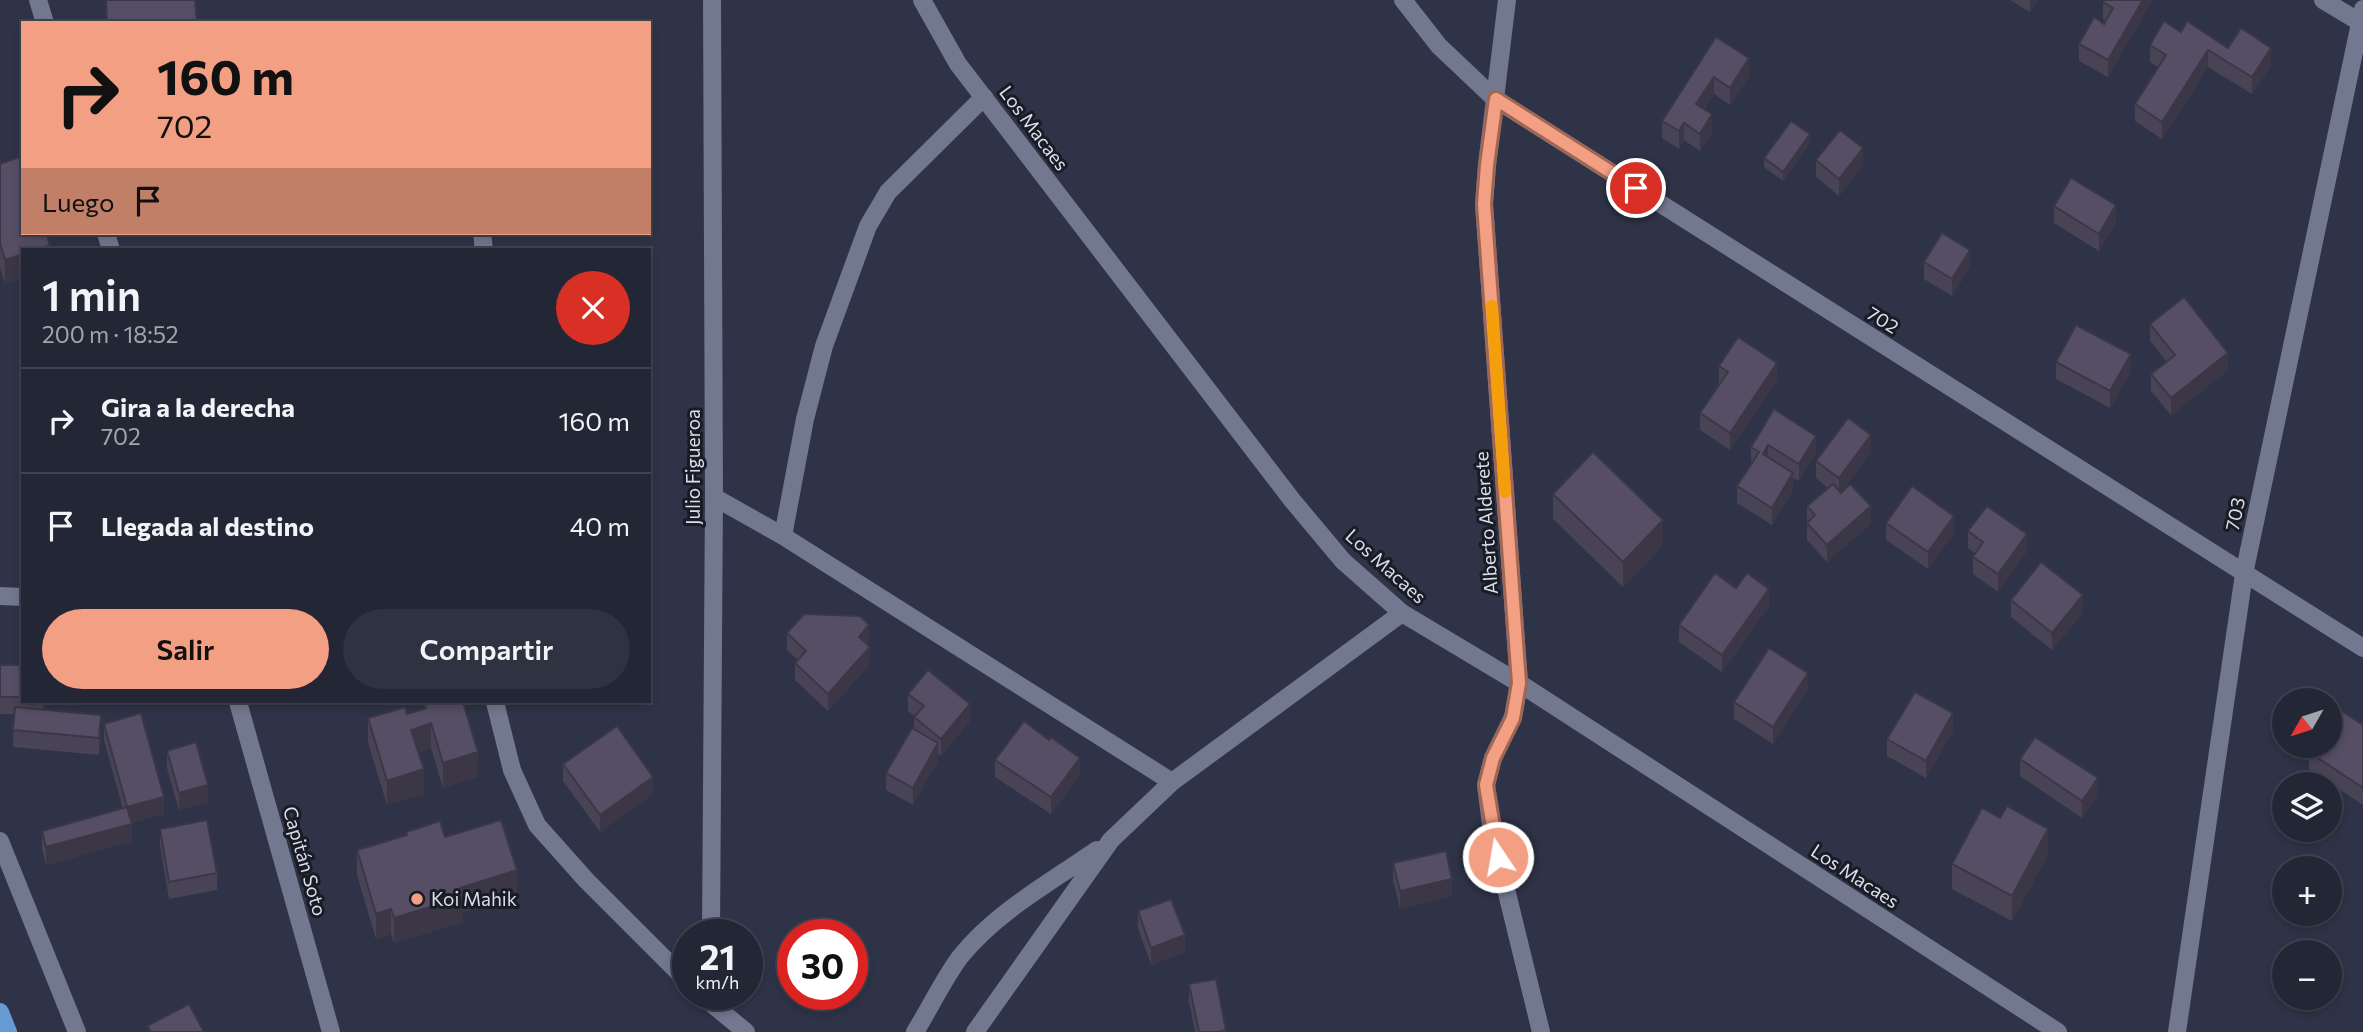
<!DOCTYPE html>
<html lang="es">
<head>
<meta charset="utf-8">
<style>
  body { margin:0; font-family:Commissioner,sans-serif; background:#2e3241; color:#f1f3f6; height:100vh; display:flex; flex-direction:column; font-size:26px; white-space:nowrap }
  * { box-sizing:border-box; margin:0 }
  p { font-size:23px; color:#a2a5ad }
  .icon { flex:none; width:38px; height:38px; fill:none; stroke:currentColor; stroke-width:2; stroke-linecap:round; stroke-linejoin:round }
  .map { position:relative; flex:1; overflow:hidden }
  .details { position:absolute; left:21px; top:248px; width:630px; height:455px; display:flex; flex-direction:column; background:#222635; border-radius:0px; box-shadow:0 4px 10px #0003,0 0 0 2px #3f4350 }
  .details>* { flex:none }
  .banner { position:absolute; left:21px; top:21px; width:630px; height:214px; border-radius:0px; box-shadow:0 4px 10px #0003,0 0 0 2px #3f4350; background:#f39f83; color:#111; overflow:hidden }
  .needle { width:46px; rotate:231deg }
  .controls { position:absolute; left:2272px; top:688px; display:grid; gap:14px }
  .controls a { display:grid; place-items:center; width:70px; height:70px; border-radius:50%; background:#222635; box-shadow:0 4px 10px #0003,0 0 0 2px #3f4350; font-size:35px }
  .speed { position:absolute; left:672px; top:919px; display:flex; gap:14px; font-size:35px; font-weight:700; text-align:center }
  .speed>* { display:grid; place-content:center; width:91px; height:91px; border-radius:50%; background:#222635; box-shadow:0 4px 10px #0003,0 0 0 2px #3f4350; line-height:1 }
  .speed small { font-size:18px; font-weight:400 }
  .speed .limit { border:10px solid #d22; background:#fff; color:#111 }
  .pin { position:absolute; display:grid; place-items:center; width:60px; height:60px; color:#fff; margin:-30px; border:4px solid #fff; border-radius:50%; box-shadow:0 2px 7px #0007 }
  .me { position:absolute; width:77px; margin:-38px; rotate:348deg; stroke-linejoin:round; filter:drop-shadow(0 0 5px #0008) }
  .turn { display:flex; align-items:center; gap:24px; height:147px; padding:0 21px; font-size:32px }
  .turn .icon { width:91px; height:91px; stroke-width:2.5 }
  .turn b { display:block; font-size:49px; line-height:60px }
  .then { display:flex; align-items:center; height:66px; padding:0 21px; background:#0003; gap:14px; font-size:26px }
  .round { display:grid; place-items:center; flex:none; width:74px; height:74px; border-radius:37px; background:#2e3241 }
  .summary { display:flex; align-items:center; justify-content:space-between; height:119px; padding:0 21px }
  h1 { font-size:42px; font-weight:600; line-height:52px }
  .button { display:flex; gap:14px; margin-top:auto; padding:14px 21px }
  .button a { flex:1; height:80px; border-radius:42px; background:#f39f83; color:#111; font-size:28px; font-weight:600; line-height:80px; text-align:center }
  .button a+a { background:#2e3241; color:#f1f3f6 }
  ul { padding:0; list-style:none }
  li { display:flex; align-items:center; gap:21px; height:105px; padding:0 21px; border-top:2px solid #3f4350 }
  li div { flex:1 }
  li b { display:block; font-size:26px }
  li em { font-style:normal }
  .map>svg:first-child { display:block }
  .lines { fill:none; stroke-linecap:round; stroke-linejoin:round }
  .minor { stroke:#727890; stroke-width:18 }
  .major { stroke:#669bd3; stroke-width:18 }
  .wall { fill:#494356 }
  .shaded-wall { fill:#3c3746 }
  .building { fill:#554e64; stroke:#3c3746; stroke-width:2 }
  .route-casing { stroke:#9e6755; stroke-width:18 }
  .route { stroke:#f39f83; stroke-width:12 }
  .slow { stroke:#f59e0b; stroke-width:12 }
  .poi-dot { fill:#f39f83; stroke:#191b25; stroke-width:2.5 }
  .labels { text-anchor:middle; stroke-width:6; stroke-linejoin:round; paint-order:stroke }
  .street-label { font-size:19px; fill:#dbdeeb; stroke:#191b25 }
  .poi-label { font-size:19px; fill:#dbdeeb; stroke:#191b25; text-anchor:start }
</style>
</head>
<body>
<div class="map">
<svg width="2363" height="1032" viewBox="0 0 2363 1032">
  <rect width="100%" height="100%" fill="#2e3347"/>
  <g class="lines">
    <!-- minor -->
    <g class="minor">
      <polyline points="38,0 45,23"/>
      <polyline points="922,0 958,64 1292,500 1343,561 1402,613 1519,683 2058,1032"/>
      <polyline points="1403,0 1439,46 1495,99 2363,648"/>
      <polyline points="1507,0 1487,165 1484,204 1519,683 1513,717 1493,758 1486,785 1492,832 1541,1032"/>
      <polyline points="2323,0 2363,24"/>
      <polyline points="106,233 111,250"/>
      <polyline points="482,233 484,250"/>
      <polyline points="714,497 783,536 1172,782"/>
      <polyline points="783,536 805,419 824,346 868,226 888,192 984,97"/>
      <polyline points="0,596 23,597"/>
      <polyline points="238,702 331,1032"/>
      <polyline points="495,702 512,770 537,825 586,880 688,982"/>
      <polyline points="0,841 77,1032"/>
      <polyline points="711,934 714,497 712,0"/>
      <polyline points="700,994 746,1032"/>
      <path d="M915,1032C930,1008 943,980 960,957C996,912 1051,882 1097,850"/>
      <polyline points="975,1032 1111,840 1172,782 1402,613"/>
      <polyline points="2177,1032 2244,574 2363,9"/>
    </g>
    <!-- major -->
    <polyline class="major" points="0,1012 8,1032"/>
  </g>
  <!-- wall -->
  <g class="wall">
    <polygon points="2010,0 2038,0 2030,12"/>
    <polygon points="2152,0 2108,77 2079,61 2079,44 2104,24 2106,21 2103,19 2103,2"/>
    <polygon points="2181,32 2228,48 2271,65 2252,94 2208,67 2162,139 2135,121 2135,104 2158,67 2150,62 2150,45"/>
    <polygon points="1716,37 1749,76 1730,105 1714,94 1704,109 1712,132 1700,151 1684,140 1679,149 1662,138 1662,121"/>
    <polygon points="1810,143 1783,181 1764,167 1764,158"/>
    <polygon points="1816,160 1863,165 1839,196 1816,177"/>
    <polygon points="0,164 50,250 5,284 0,268"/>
    <polygon points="2054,206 2116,222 2099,251 2054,223"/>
    <polygon points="1924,262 1970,267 1952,296 1924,279"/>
    <polygon points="2150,324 2228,370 2171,415 2151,391 2151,374 2167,362 2150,341"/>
    <polygon points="2056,362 2131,371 2110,408 2056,379"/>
    <polygon points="1719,366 1777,380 1730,450 1700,430 1700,413 1720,384 1719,383"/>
    <polygon points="1774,409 1816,453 1799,481 1793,478 1793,490 1772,525 1737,503 1737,486 1751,464 1751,447"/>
    <polygon points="1871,452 1841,492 1871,523 1827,562 1807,540 1807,506 1828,488 1816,478 1816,461"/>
    <polygon points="1553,494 1663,545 1623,587 1553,519"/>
    <polygon points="1886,523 1954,533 1928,569 1886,540"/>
    <polygon points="1968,531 2027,551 1998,592 1973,574 1973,557 1975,553 1968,548"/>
    <polygon points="1736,588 1769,606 1722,672 1679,642 1679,625"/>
    <polygon points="2011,600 2083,612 2052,650 2011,617"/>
    <polygon points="787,633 869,642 867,645 870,664 828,711 795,680 795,663 798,660 787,650"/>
    <polygon points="0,665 23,665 23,702 43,702 43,709 101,732 99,755 13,747 14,714 0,714"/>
    <polygon points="1808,690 1773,744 1734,719 1734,702"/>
    <polygon points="908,694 970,721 941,756 938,754 938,760 913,805 886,790 886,773 914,729 914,717 915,716 908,711"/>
    <polygon points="424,702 478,777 443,788 431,748 419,752 424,794 387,805 368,743 368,718 407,714 424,708"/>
    <polygon points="104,724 164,814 131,823 132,841 46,865 42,848 42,831 123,809 104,741"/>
    <polygon points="2363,725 2363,805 2309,769 2309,752"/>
    <polygon points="1953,731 1926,778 1887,756 1887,739"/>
    <polygon points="167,751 208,802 179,810 167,768"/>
    <polygon points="2020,759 2098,796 2082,818 2020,776"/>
    <polygon points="995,760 1080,775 1051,814 995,777"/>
    <polygon points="563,764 653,794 600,832 563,781"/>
    <polygon points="160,829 217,873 217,890 169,899 160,846"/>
    <polygon points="406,832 445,837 517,895 463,912 463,922 394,943 391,934 376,939 357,875 357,850 406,835"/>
    <polygon points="2048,854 2012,921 1952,889 1952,864"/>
    <polygon points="1393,863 1452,896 1400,909 1393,880"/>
    <polygon points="1138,911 1185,952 1151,965 1138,928"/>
    <polygon points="1216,979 1226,1032 1195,1032 1189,1001 1189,984"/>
  </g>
  <!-- shaded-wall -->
  <g class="shaded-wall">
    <polygon points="2030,0 2038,0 2030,12"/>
    <polygon points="2143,0 2152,0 2152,1 2108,77 2108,60"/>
    <polygon points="2271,48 2271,65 2252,94 2252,77"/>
    <polygon points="2208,50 2208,67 2162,139 2162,122"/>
    <polygon points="1749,58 1749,76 1730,105 1730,88"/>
    <polygon points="1714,77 1714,94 1696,121 1696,104"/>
    <polygon points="1712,114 1712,132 1700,151 1700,134"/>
    <polygon points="1684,123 1684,140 1679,149 1679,131"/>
    <polygon points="1810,134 1810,143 1783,181 1783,172"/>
    <polygon points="1863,148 1863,165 1839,196 1839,179"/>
    <polygon points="2116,205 2116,222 2099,251 2099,234"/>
    <polygon points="50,245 50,250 34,250"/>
    <polygon points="1970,250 1970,267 1952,296 1952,279"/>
    <polygon points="23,254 23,279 5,284 5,260"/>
    <polygon points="2228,353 2228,370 2171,415 2171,398"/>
    <polygon points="2131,354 2131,371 2110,408 2110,391"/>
    <polygon points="1777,363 1777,380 1730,450 1730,433"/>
    <polygon points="1871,435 1871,452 1839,495 1839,478"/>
    <polygon points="1816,436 1816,453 1799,481 1799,464"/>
    <polygon points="1768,445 1768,462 1763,454"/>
    <polygon points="1793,473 1793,490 1772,525 1772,508"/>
    <polygon points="1871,506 1871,523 1827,562 1827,545"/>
    <polygon points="1954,516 1954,533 1928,569 1928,552"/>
    <polygon points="1663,520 1663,545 1623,587 1623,562"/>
    <polygon points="2027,534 2027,551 1998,592 1998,574"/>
    <polygon points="1769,589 1769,606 1722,672 1722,655"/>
    <polygon points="2083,595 2083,612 2052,650 2052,633"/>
    <polygon points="869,625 869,642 859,654 859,637"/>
    <polygon points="870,647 870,664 828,711 828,694"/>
    <polygon points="1808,673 1808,690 1773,744 1773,727"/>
    <polygon points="970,704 970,721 941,756 941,739"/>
    <polygon points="1953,713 1953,731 1926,778 1926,761"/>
    <polygon points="101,715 101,732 99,755 99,738"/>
    <polygon points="431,723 431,748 411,754 411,730"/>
    <polygon points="938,743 938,760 913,805 913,788"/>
    <polygon points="478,752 478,777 443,788 443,763"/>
    <polygon points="1080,758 1080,775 1051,814 1051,797"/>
    <polygon points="424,769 424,794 387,805 387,781"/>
    <polygon points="653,777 653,794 600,832 600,815"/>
    <polygon points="2098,778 2098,796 2082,818 2082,801"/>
    <polygon points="208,785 208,802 179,810 179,793"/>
    <polygon points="164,797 164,814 127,824 127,807"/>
    <polygon points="132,824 132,841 46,865 46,847"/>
    <polygon points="2048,829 2048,854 2012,921 2012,896"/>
    <polygon points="517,870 517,895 463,912 463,922 394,943 394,918 460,888"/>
    <polygon points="1452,879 1452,896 1400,909 1400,891"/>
    <polygon points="391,909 391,934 376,939 376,914"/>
    <polygon points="1185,935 1185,952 1151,965 1151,948"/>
  </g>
  <!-- building -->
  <g class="building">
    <polygon points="106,0 195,0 197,23 107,23"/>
    <polygon points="2104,0 2143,0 2108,60 2079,44 2094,17 2104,24 2113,8 2103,2"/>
    <polygon points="2164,21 2181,32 2187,21 2228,48 2241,28 2271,48 2252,77 2208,50 2162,122 2135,104 2166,55 2150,45"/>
    <polygon points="1716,37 1749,58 1730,88 1714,77 1696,104 1712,114 1700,134 1684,123 1679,131 1662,121"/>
    <polygon points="1791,121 1810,134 1783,172 1764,158"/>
    <polygon points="1840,130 1863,148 1839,179 1816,160"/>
    <polygon points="22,156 23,160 23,233 46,233 50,245 34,250 23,250 23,254 5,260 0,243 0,164"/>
    <polygon points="2071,178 2116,205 2099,234 2054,206"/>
    <polygon points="1942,233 1970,250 1952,279 1924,262"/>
    <polygon points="2184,297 2228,353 2171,398 2151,374 2175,355 2150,324"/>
    <polygon points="2076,325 2131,354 2110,391 2056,362"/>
    <polygon points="1738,337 1777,363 1730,433 1700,413 1728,372 1719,366"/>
    <polygon points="1774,409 1816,436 1799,464 1768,445 1763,454 1793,473 1772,508 1737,486 1759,452 1751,447"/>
    <polygon points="1848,418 1871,435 1839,478 1816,461"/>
    <polygon points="1593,452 1663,520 1623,562 1553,494"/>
    <polygon points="1833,484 1841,493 1850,484 1871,506 1827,545 1807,523 1815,515 1807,506"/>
    <polygon points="1912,486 1954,516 1928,552 1886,523"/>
    <polygon points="1987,506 2027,534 1998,574 1973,557 1983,542 1968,531"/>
    <polygon points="2041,562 2083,595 2052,633 2011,600"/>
    <polygon points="1715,573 1736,588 1747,573 1769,589 1722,655 1679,625"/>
    <polygon points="804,614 860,616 869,625 859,637 870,647 828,694 795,663 806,651 787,633"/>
    <polygon points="1769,648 1808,673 1773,727 1734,702"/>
    <rect x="0" y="665" width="23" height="32"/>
    <polygon points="928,670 970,704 941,739 914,717 924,706 908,694"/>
    <polygon points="1915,692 1953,713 1926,761 1887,739"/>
    <polygon points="424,702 463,702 478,752 443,763 431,723 411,730 424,769 387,781 368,718 405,707 407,714 426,708"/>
    <polygon points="15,707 101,715 99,738 13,730"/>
    <polygon points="2337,708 2363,725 2363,788 2309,752 2313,746 2329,746 2329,720"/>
    <polygon points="141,713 164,797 127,807 104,724"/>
    <polygon points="1024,721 1049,740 1051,737 1080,758 1051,797 995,760"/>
    <polygon points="617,726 653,777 600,815 563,764"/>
    <polygon points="912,728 938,743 913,788 886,773"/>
    <polygon points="2035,737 2098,778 2082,801 2020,759"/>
    <polygon points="196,742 208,785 179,793 167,751"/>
    <polygon points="2007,806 2048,829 2012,896 1952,864 1982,808 2000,818"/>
    <polygon points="127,807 132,824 46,847 42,831"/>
    <polygon points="207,820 217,873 169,882 160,829"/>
    <polygon points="501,820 517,870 460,888 463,897 394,918 391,909 376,914 357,850 407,835 406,832 440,821 445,837"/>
    <polygon points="1446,851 1452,879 1400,891 1393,863"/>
    <polygon points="1171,899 1185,935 1151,948 1138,911"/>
    <polygon points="1216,979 1226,1030 1218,1032 1199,1032 1189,984"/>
    <polygon points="189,1004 204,1032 151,1032 147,1026"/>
  </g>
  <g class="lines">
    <defs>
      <polyline id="route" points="1498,857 1486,785 1493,758 1513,718 1519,683 1484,204 1487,165 1496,99 1636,188"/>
    </defs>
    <!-- route casing -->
    <use href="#route" class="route-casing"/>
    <!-- route -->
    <use href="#route" class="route"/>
    <!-- slow -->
    <polyline class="slow" points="1492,306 1505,492"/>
  </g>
  <!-- markers -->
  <circle class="poi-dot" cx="417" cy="899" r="7"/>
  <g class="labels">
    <!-- street labels -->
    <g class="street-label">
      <text transform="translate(1034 128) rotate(53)" y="7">Los Macaes</text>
      <text transform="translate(1883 320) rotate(32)" y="7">702</text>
      <text transform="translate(693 467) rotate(-90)" y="7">Julio Figueroa</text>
      <text transform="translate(2235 514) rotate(-78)" y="7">703</text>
      <text transform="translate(1486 523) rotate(-94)" y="7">Alberto Alderete</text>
      <text transform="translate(1386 566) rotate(42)" y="7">Los Macaes</text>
      <text transform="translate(305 861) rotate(74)" y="7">Capitán Soto</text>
      <text transform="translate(1855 876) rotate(33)" y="7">Los Macaes</text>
    </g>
    <!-- poi labels -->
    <g class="poi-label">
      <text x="431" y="906">Koi Mahik</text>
    </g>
  </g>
</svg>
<div class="controls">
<a><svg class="needle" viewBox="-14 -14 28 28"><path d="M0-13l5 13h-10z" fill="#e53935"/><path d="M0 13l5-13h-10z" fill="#a2a5ad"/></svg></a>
<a><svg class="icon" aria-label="layers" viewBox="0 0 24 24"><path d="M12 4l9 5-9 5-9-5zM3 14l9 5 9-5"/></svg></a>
<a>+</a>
<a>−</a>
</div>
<div class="speed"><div>21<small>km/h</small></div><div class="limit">30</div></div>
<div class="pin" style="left:1636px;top:188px;background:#d93025"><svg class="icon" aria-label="arrive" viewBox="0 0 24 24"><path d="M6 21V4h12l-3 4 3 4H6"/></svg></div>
<svg class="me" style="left:1498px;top:857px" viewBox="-20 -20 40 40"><circle r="17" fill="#f39f83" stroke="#fff" stroke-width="3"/><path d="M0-11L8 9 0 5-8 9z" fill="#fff"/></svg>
<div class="banner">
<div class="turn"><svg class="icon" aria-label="right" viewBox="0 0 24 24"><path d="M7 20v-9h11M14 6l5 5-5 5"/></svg><div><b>160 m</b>702</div></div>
<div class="then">Luego<svg class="icon" aria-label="arrive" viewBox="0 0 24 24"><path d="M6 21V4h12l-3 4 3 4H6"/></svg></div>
</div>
<section class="details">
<div class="summary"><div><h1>1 min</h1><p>200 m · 18:52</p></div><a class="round" style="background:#d93025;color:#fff"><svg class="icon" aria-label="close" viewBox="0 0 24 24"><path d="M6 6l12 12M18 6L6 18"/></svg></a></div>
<ul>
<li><svg class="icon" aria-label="right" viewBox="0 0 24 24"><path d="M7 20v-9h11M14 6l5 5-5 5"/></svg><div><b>Gira a la derecha</b><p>702</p></div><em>160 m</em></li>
<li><svg class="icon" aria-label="arrive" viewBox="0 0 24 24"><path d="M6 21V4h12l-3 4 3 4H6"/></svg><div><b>Llegada al destino</b></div><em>40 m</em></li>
</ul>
<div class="button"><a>Salir</a><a>Compartir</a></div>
</section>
</div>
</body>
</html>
